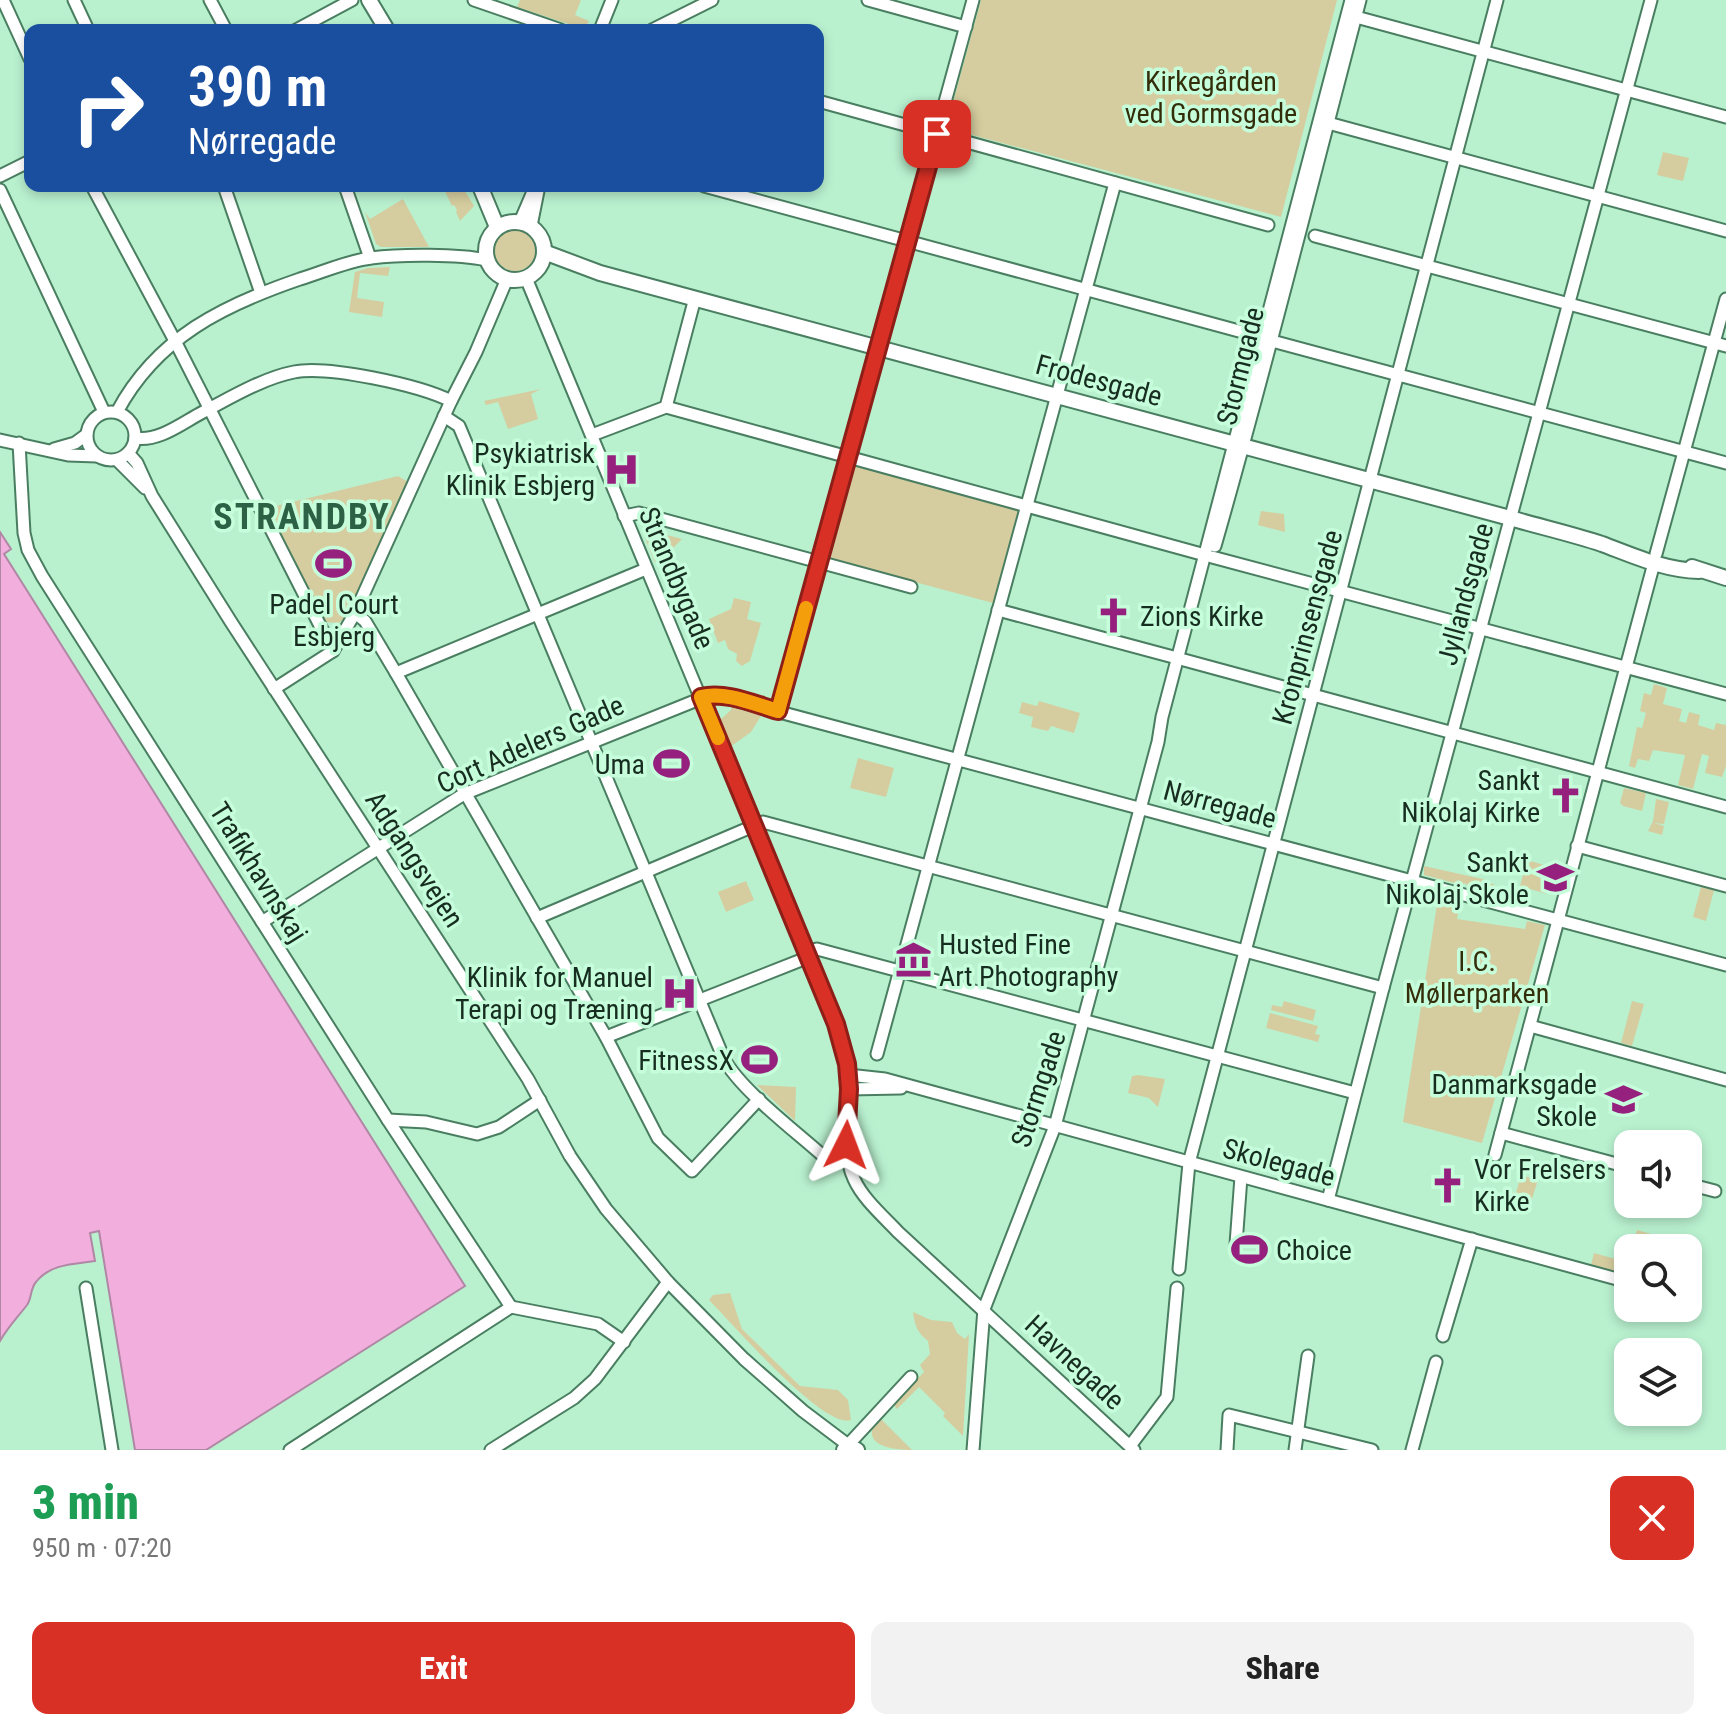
<!DOCTYPE html>
<html lang="en">
<head>
<meta charset="utf-8">
<style>
  body { margin:0; font-family:"Roboto Condensed",sans-serif; background:#f2f2f2; color:#222; height:100vh; display:flex; flex-direction:column; font-size:30px; white-space:nowrap }
  * { box-sizing:border-box; margin:0 }
  p { font-size:26px; color:#767676 }
  .icon { flex:none; width:44px; height:44px; fill:none; stroke:currentColor; stroke-width:2; stroke-linecap:round; stroke-linejoin:round }
  .map { position:relative; height:1450px; overflow:hidden }
  .sheet { display:flex; flex-direction:column; background:#fff; flex:1 }
  .sheet>* { flex:none }
  .banner { position:absolute; left:24px; top:24px; width:800px; height:168px; border-radius:16px; box-shadow:0 4px 12px #0003; background:#1a4fa0; color:#fff; overflow:hidden }
  .controls { position:absolute; left:1614px; top:1130px; display:grid; gap:16px }
  .controls a { display:grid; place-items:center; width:88px; height:88px; border-radius:16px; background:#fff; box-shadow:0 4px 12px #0003; font-size:40px }
  .pin { position:absolute; display:grid; place-items:center; width:68px; height:68px; color:#fff; margin:-34px; border-radius:16px; box-shadow:0 4px 12px #0006 }
  .me { position:absolute; width:88px; margin:-44px; rotate:3deg; stroke-linejoin:round; filter:drop-shadow(0 0 6px #0008) }
  .turn { display:flex; align-items:center; gap:28px; height:168px; padding:0 32px; font-size:36px }
  .turn .icon { width:104px; height:104px; stroke-width:2.5 }
  .turn b { display:block; font-size:56px; line-height:68px }
  .round { display:grid; place-items:center; flex:none; width:84px; height:84px; border-radius:16px; background:#f2f2f2 }
  .summary { display:flex; align-items:center; justify-content:space-between; height:136px; padding:0 32px }
  h1 { font-size:48px; font-weight:800; line-height:60px; color:#1e9e55 }
  .action { display:flex; gap:16px; margin-top:auto; padding:16px 32px }
  .action a { flex:1; height:92px; border-radius:16px; background:#d93025; color:#fff; font-size:32px; font-weight:800; line-height:92px; text-align:center }
  .action a+a { background:#f2f2f2; color:#222 }
  .map>svg:first-child { display:block }
  .green { fill:#d5cd9f }
  .water { fill:#f2aedd; stroke:#b087a4; stroke-width:2 }
  .lines { fill:none; stroke-linecap:round; stroke-linejoin:round }
  .minor-casing { stroke:#4a7e61; stroke-width:15 }
  .major-casing { stroke:#4a7e61; stroke-width:18 }
  .minor { stroke:#fff; stroke-width:11 }
  .major { stroke:#fff; stroke-width:14 }
  .route-casing { stroke:#8d1f18; stroke-width:20 }
  .route { stroke:#d93025; stroke-width:14 }
  .slow { stroke:#f59e0b; stroke-width:14 }
  .labels { text-anchor:middle; stroke-width:7; stroke-linejoin:round; paint-order:stroke }
  .park-label { font-size:28px; fill:#342d0a; stroke:#c6fedc }
  .street-label { font-size:28px; fill:#172d20; stroke:#c6fedc }
  .poi-label { font-size:28px; fill:#172d20; stroke:#c6fedc; text-anchor:end }
  .district-label { font-size:36px; font-weight:bold; letter-spacing:2px; fill:#2d6145; stroke:#c6fedc }
</style>
</head>
<body>
<div class="map">
<svg width="1726" height="1450" viewBox="0 0 1726 1450">
  <rect width="100%" height="100%" fill="#b9f1cf"/>
  <!-- green -->
  <g class="green">
    <polygon points="520,0 581,0 575,15 589,21 584,29 517,7"/>
    <polygon points="981,0 1337,0 1281,217 946,128"/>
    <polygon points="1663,152 1689,158 1683,181 1657,175"/>
    <polygon points="440,186 462,186 474,206 460,221 456,212 457,210 454,205 452,206 443,187"/>
    <polygon points="403,199 429,247 381,247 376,244 365,212 370,219"/>
    <circle cx="515" cy="250" r="21"/>
    <polygon points="390,267 388,276 360,273 357,298 384,302 382,317 349,312 355,272 368,268"/>
    <polygon points="541,389 531,394 538,419 508,429 498,402 486,405 484,401"/>
    <polygon points="851,462 1019,507 993,603 825,558"/>
    <polygon points="398,476 408,482 345,619 338,623 326,622 268,508"/>
    <polygon points="1261,511 1284,514 1285,532 1258,525"/>
    <polygon points="652,531 682,539 666,555 655,562 645,538"/>
    <polygon points="734,598 751,602 747,619 761,623 750,661 742,666 736,661 737,654 728,649 725,640 718,643 709,619 731,609"/>
    <polygon points="1654,684 1667,688 1663,704 1682,709 1679,721 1686,723 1689,712 1700,715 1698,725 1714,730 1716,723 1726,725 1726,766 1722,777 1705,773 1709,756 1702,754 1693,789 1678,785 1685,755 1653,750 1649,761 1638,759 1635,768 1629,766 1637,727 1642,728 1646,713 1640,711 1644,693 1651,695"/>
    <polygon points="733,701 764,711 751,732 730,747 719,721 731,710"/>
    <polygon points="1039,701 1080,713 1074,733 1051,726 1048,731 1031,727 1033,717 1019,713 1022,702 1037,706"/>
    <polygon points="858,758 894,768 886,797 850,788"/>
    <polygon points="1624,788 1646,793 1642,811 1623,806 1620,803"/>
    <polygon points="1656,799 1669,802 1664,824 1654,823 1664,826 1662,835 1648,831 1653,821"/>
    <polygon points="1527,860 1554,868 1547,894 1520,886"/>
    <polygon points="1424,866 1487,880 1487,882 1495,885 1493,894 1469,887 1465,883 1462,885 1424,875"/>
    <polygon points="746,881 754,900 726,912 718,892"/>
    <polygon points="1701,887 1714,890 1706,921 1693,917"/>
    <polygon points="1438,898 1460,903 1457,919 1525,929 1527,921 1545,925 1482,1143 1403,1122"/>
    <polygon points="1284,1001 1316,1010 1313,1021 1271,1010 1272,1005 1282,1007"/>
    <polygon points="1632,1001 1644,1004 1632,1046 1621,1043"/>
    <polygon points="1270,1013 1318,1026 1315,1034 1320,1035 1318,1042 1266,1028"/>
    <polygon points="1138,1075 1165,1079 1158,1107 1149,1098 1128,1093 1132,1076"/>
    <polygon points="757,1085 796,1087 795,1121"/>
    <polygon points="1521,1175 1538,1180 1527,1214 1501,1207 1505,1190 1516,1193"/>
    <polygon points="1637,1230 1696,1247 1688,1276 1688,1248 1632,1248"/>
    <polygon points="1594,1253 1626,1262 1623,1274 1591,1265"/>
    <path d="M730,1293L742,1329L800,1386L838,1390L848,1400L851,1420C824,1430 731,1322 709,1300L713,1295Z"/>
    <path d="M913,1312L931,1320L952,1322L957,1333L965,1339L969,1334L963,1436L943,1416L945,1413L919,1387L897,1409L893,1404L924,1372L920,1365L930,1354L928,1341C917,1332 915,1326 913,1312Z"/>
    <path d="M879,1417L912,1450C891,1450 857,1445 879,1417Z"/>
  </g>
  <!-- water -->
  <path class="water" d="M0,532L11,549L4,554L465,1286L206,1450H135L99,1231L90,1233L95,1261C73,1264 50,1264 36,1282C30,1289 32,1298 27,1305C17,1318 8,1327 0,1341Z"/>
  <g class="lines">
    <defs>
      <g id="minor">
        <polyline points="3,0 30,59"/>
        <polyline points="74,0 88,30"/>
        <polyline points="210,0 226,30"/>
        <polyline points="474,0 561,30"/>
        <polyline points="868,0 966,27"/>
        <polyline points="1356,17 1726,117"/>
        <polyline points="296,30 352,0"/>
        <polyline points="600,30 612,0"/>
        <polyline points="652,30 712,0"/>
        <polyline points="818,101 1268,225"/>
        <polyline points="1328,123 1726,231"/>
        <polyline points="0,176 30,161"/>
        <polyline points="92,186 175,341 333,651"/>
        <polyline points="224,186 261,293"/>
        <polyline points="345,186 370,258"/>
        <polyline points="704,186 1261,337"/>
        <polyline points="0,190 104,412"/>
        <polyline points="520,222 532,194 539,188"/>
        <polyline points="531,226 539,186"/>
        <polyline points="1315,236 1726,346"/>
        <path d="M526,278L836,1024C841,1044 848,1064 849,1085C851,1117 840,1149 854,1179C863,1199 883,1216 898,1232L1134,1450"/>
        <polyline points="1272,341 1726,463"/>
        <polyline points="666,407 1205,555"/>
        <circle cx="111" cy="436" r="24"/>
        <path d="M117,412C157,337 224,305 300,279C323,272 347,261 371,258C401,254 458,254 487,260"/>
        <path d="M444,416L459,426L724,1059C741,1090 794,1130 822,1155L834,1160L847,1159"/>
        <polyline points="592,435 666,407 695,298"/>
        <path d="M135,438C159,442 182,423 203,412C230,398 263,378 294,372C327,365 419,385 451,401"/>
        <polyline points="0,440 68,455 97,456"/>
        <polyline points="19,443 24,533 28,550 42,576 388,1120 511,1307"/>
        <polyline points="54,449 75,443 86,435"/>
        <polyline points="128,453 137,463 152,496 231,622 528,1079 570,1156 606,1209 668,1282 744,1359 803,1411 848,1445 911,1377"/>
        <polyline points="117,460 145,488"/>
        <polyline points="624,516 639,513 911,587"/>
        <path d="M1215,546C1267,365 1312,182 1360,0"/>
        <polyline points="1656,554 1726,299"/>
        <polyline points="1212,557 1726,694"/>
        <polyline points="998,610 1177,658"/>
        <polyline points="355,613 365,621 396,673 606,1037 658,1138 692,1171 759,1099"/>
        <polyline points="1184,660 1726,807"/>
        <polyline points="396,673 646,569"/>
        <polyline points="274,689 333,651 355,613 451,401 476,352 507,279"/>
        <polyline points="778,711 973,0"/>
        <polyline points="1577,846 1726,886"/>
        <polyline points="537,918 763,822 1383,988"/>
        <polyline points="262,922 464,794 712,694 1726,965"/>
        <polyline points="807,952 817,949 1355,1093"/>
        <polyline points="1530,1026 1726,1080"/>
        <polyline points="606,1037 809,957"/>
        <polyline points="877,1054 1115,183"/>
        <polyline points="848,1075 885,1079 1628,1282"/>
        <polyline points="849,1089 901,1088"/>
        <polyline points="388,1120 426,1122 477,1134 499,1127 540,1100"/>
        <polyline points="1501,1133 1628,1167"/>
        <polyline points="1495,1155 1654,563"/>
        <polyline points="1688,1184 1715,1191"/>
        <polyline points="1328,1200 1383,988 1651,0"/>
        <polyline points="1236,1244 1241,1177"/>
        <polyline points="1179,1269 1189,1163 1497,0"/>
        <polyline points="86,1288 112,1450"/>
        <polyline points="511,1307 598,1324 624,1342"/>
        <polyline points="1443,1336 1472,1239"/>
        <polyline points="1130,1446 1167,1397 1177,1288"/>
        <polyline points="290,1450 511,1307"/>
        <polyline points="491,1450 574,1398 595,1379 668,1282"/>
        <polyline points="973,1450 984,1309 1055,1126 1158,742 1162,717 1351,0"/>
        <polyline points="1227,1450 1229,1415 1372,1450"/>
        <polyline points="1295,1450 1308,1356"/>
        <polyline points="1412,1450 1436,1362"/>
      </g>
      <g id="major">
        <polyline points="369,0 387,30"/>
        <polyline points="480,186 497,227"/>
        <circle cx="515" cy="251" r="29"/>
        <path d="M544,252L600,273L1510,518C1541,527 1572,534 1602,544C1634,556 1664,570 1699,571"/>
        <polyline points="1692,567 1726,578"/>
        <polyline points="844,1450 848,1445 857,1450"/>
      </g>
    </defs>
    <!-- minor casing -->
    <use href="#minor" class="minor-casing"/>
    <!-- major casing -->
    <use href="#major" class="major-casing"/>
    <!-- minor -->
    <use href="#minor" class="minor"/>
    <!-- major -->
    <use href="#major" class="major"/>
  </g>
  <g class="lines">
    <defs>
      <path id="route" d="M846,1145L849,1089L847,1064L836,1024L701,697C726,691 754,704 778,711L937,134"/>
    </defs>
    <!-- route casing -->
    <use href="#route" class="route-casing"/>
    <!-- route -->
    <use href="#route" class="route"/>
    <!-- slow -->
    <path class="slow" d="M718,738L701,697C726,691 754,704 778,711L806,608"/>
  </g>
  <!-- icons -->
  <defs>
    <symbol id="hospital-bare" viewBox="-9 -9 18 18"><path d="M-5-5h3v3.5h4V-5h3V5h-3V1.5h-4V5h-3Z" fill="#96207d" stroke="#c6fedc" stroke-width="2.5" paint-order="stroke"/></symbol>
    <symbol id="stadium-bare" viewBox="-9 -9 18 18"><path d="M0-5a6.5 5 0 1 0 0 10a6.5 5 0 1 0 0-10ZM-3.5-1.8h7v3.6h-7Z" fill="#96207d" stroke="#c6fedc" stroke-width="2.5" paint-order="stroke"/></symbol>
    <symbol id="church-bare" viewBox="-9 -9 18 18"><path d="M-1.2-6h2.4v3.5h3.3v2.4h-3.3V6h-2.4V-.1h-3.3v-2.4h3.3Z" fill="#96207d" stroke="#c6fedc" stroke-width="2.5" paint-order="stroke"/></symbol>
    <symbol id="school-bare" viewBox="-9 -9 18 18"><path d="M0-5L7-2L0 1L-7-2ZM-4 1L0 2.5L4 1V4Q0 6-4 4Z" fill="#96207d" stroke="#c6fedc" stroke-width="2.5" paint-order="stroke"/></symbol>
    <symbol id="museum-bare" viewBox="-9 -9 18 18"><path d="M0-6L6-3V-2H-6V-3ZM-5-1h2V3h-2ZM-1-1h2V3h-2ZM3-1h2V3H3ZM-6 4H6V6H-6Z" fill="#96207d" stroke="#c6fedc" stroke-width="2.5" paint-order="stroke"/></symbol>
  </defs>
  <g fill-rule="evenodd">
    <use href="#hospital-bare" x="596" y="444" width="51" height="51"/>
    <use href="#stadium-bare" x="308" y="538" width="51" height="51"/>
    <use href="#church-bare" x="1088" y="590" width="51" height="51"/>
    <use href="#stadium-bare" x="646" y="738" width="51" height="51"/>
    <use href="#church-bare" x="1540" y="770" width="51" height="51"/>
    <use href="#school-bare" x="1530" y="852" width="51" height="51"/>
    <use href="#museum-bare" x="888" y="934" width="51" height="51"/>
    <use href="#hospital-bare" x="654" y="968" width="51" height="51"/>
    <use href="#stadium-bare" x="734" y="1034" width="51" height="51"/>
    <use href="#school-bare" x="1598" y="1074" width="51" height="51"/>
    <use href="#church-bare" x="1422" y="1160" width="51" height="51"/>
    <use href="#stadium-bare" x="1224" y="1224" width="51" height="51"/>
  </g>
  <g class="labels">
    <!-- park labels -->
    <g class="park-label">
      <text x="1211" y="91">Kirkegården<tspan x="1211" dy="32">ved Gormsgade</tspan></text>
      <text x="1477" y="971">I.C.<tspan x="1477" dy="32">Møllerparken</tspan></text>
    </g>
    <!-- street labels -->
    <g class="street-label">
      <text transform="translate(1240 366) rotate(-76)" y="10">Stormgade</text>
      <text transform="translate(1099 380) rotate(15)" y="10">Frodesgade</text>
      <text transform="translate(677 578) rotate(67)" y="10">Strandbygade</text>
      <text transform="translate(1465 594) rotate(-75)" y="10">Jyllandsgade</text>
      <text transform="translate(1307 627) rotate(-75)" y="10">Kronprinsensgade</text>
      <text transform="translate(530 744) rotate(-24)" y="10">Cort Adelers Gade</text>
      <text transform="translate(1220 804) rotate(15)" y="10">Nørregade</text>
      <text transform="translate(415 859) rotate(57)" y="10">Adgangsvejen</text>
      <text transform="translate(259 872) rotate(58)" y="10">Trafikhavnskaj</text>
      <text transform="translate(1038 1089) rotate(-72)" y="10">Stormgade</text>
      <text transform="translate(1279 1162) rotate(15)" y="10">Skolegade</text>
      <text transform="translate(1075 1362) rotate(43)" y="10">Havnegade</text>
    </g>
    <!-- poi labels -->
    <g class="poi-label">
      <text x="595" y="463">Psykiatrisk<tspan x="595" dy="32">Klinik Esbjerg</tspan></text>
      <text x="334" y="614" text-anchor="middle">Padel Court<tspan x="334" dy="32">Esbjerg</tspan></text>
      <text x="1140" y="626" text-anchor="start">Zions Kirke</text>
      <text x="645" y="774">Uma</text>
      <text x="1540" y="790">Sankt<tspan x="1540" dy="32">Nikolaj Kirke</tspan></text>
      <text x="1529" y="872">Sankt<tspan x="1529" dy="32">Nikolaj Skole</tspan></text>
      <text x="939" y="954" text-anchor="start">Husted Fine<tspan x="939" dy="32">Art Photography</tspan></text>
      <text x="653" y="987">Klinik for Manuel<tspan x="653" dy="32">Terapi og Træning</tspan></text>
      <text x="734" y="1070">FitnessX</text>
      <text x="1597" y="1094">Danmarksgade<tspan x="1597" dy="32">Skole</tspan></text>
      <text x="1474" y="1179" text-anchor="start">Vor Frelsers<tspan x="1474" dy="32">Kirke</tspan></text>
      <text x="1276" y="1260" text-anchor="start">Choice</text>
    </g>
    <!-- district labels -->
    <g class="district-label">
      <text x="302" y="529">STRANDBY</text>
    </g>
  </g>
</svg>
<div class="controls">
<a><svg class="icon" aria-label="sound" viewBox="0 0 24 24"><path d="M4 9h4l5-4v14l-5-4H4zM17 9q2 3 0 6"/></svg></a>
<a><svg class="icon" aria-label="search" viewBox="0 0 24 24"><circle cx="10" cy="10" r="6"/><path d="M15 15l6 6"/></svg></a>
<a><svg class="icon" aria-label="layers" viewBox="0 0 24 24"><path d="M12 4l9 5-9 5-9-5zM3 14l9 5 9-5"/></svg></a>
</div>
<div class="pin" style="left:937px;top:134px;background:#d93025"><svg class="icon" aria-label="arrive" viewBox="0 0 24 24"><path d="M6 21V4h12l-3 4 3 4H6"/></svg></div>
<svg class="me" style="left:846px;top:1145px" viewBox="-20 -20 40 40"><path d="M0-17L14 15 0 8-14 15z" fill="#d93025" stroke="#fff" stroke-width="4"/></svg>
<div class="banner">
<div class="turn"><svg class="icon" aria-label="right" viewBox="0 0 24 24"><path d="M7 20v-9h11M14 6l5 5-5 5"/></svg><div><b>390 m</b>Nørregade</div></div>
</div>
</div>
<section class="sheet">
<div class="summary"><div><h1>3 min</h1><p>950 m · 07:20</p></div><a class="round" style="background:#d93025;color:#fff"><svg class="icon" aria-label="close" viewBox="0 0 24 24"><path d="M6 6l12 12M18 6L6 18"/></svg></a></div>
<div class="action"><a>Exit</a><a>Share</a></div>
</section>
</body>
</html>
